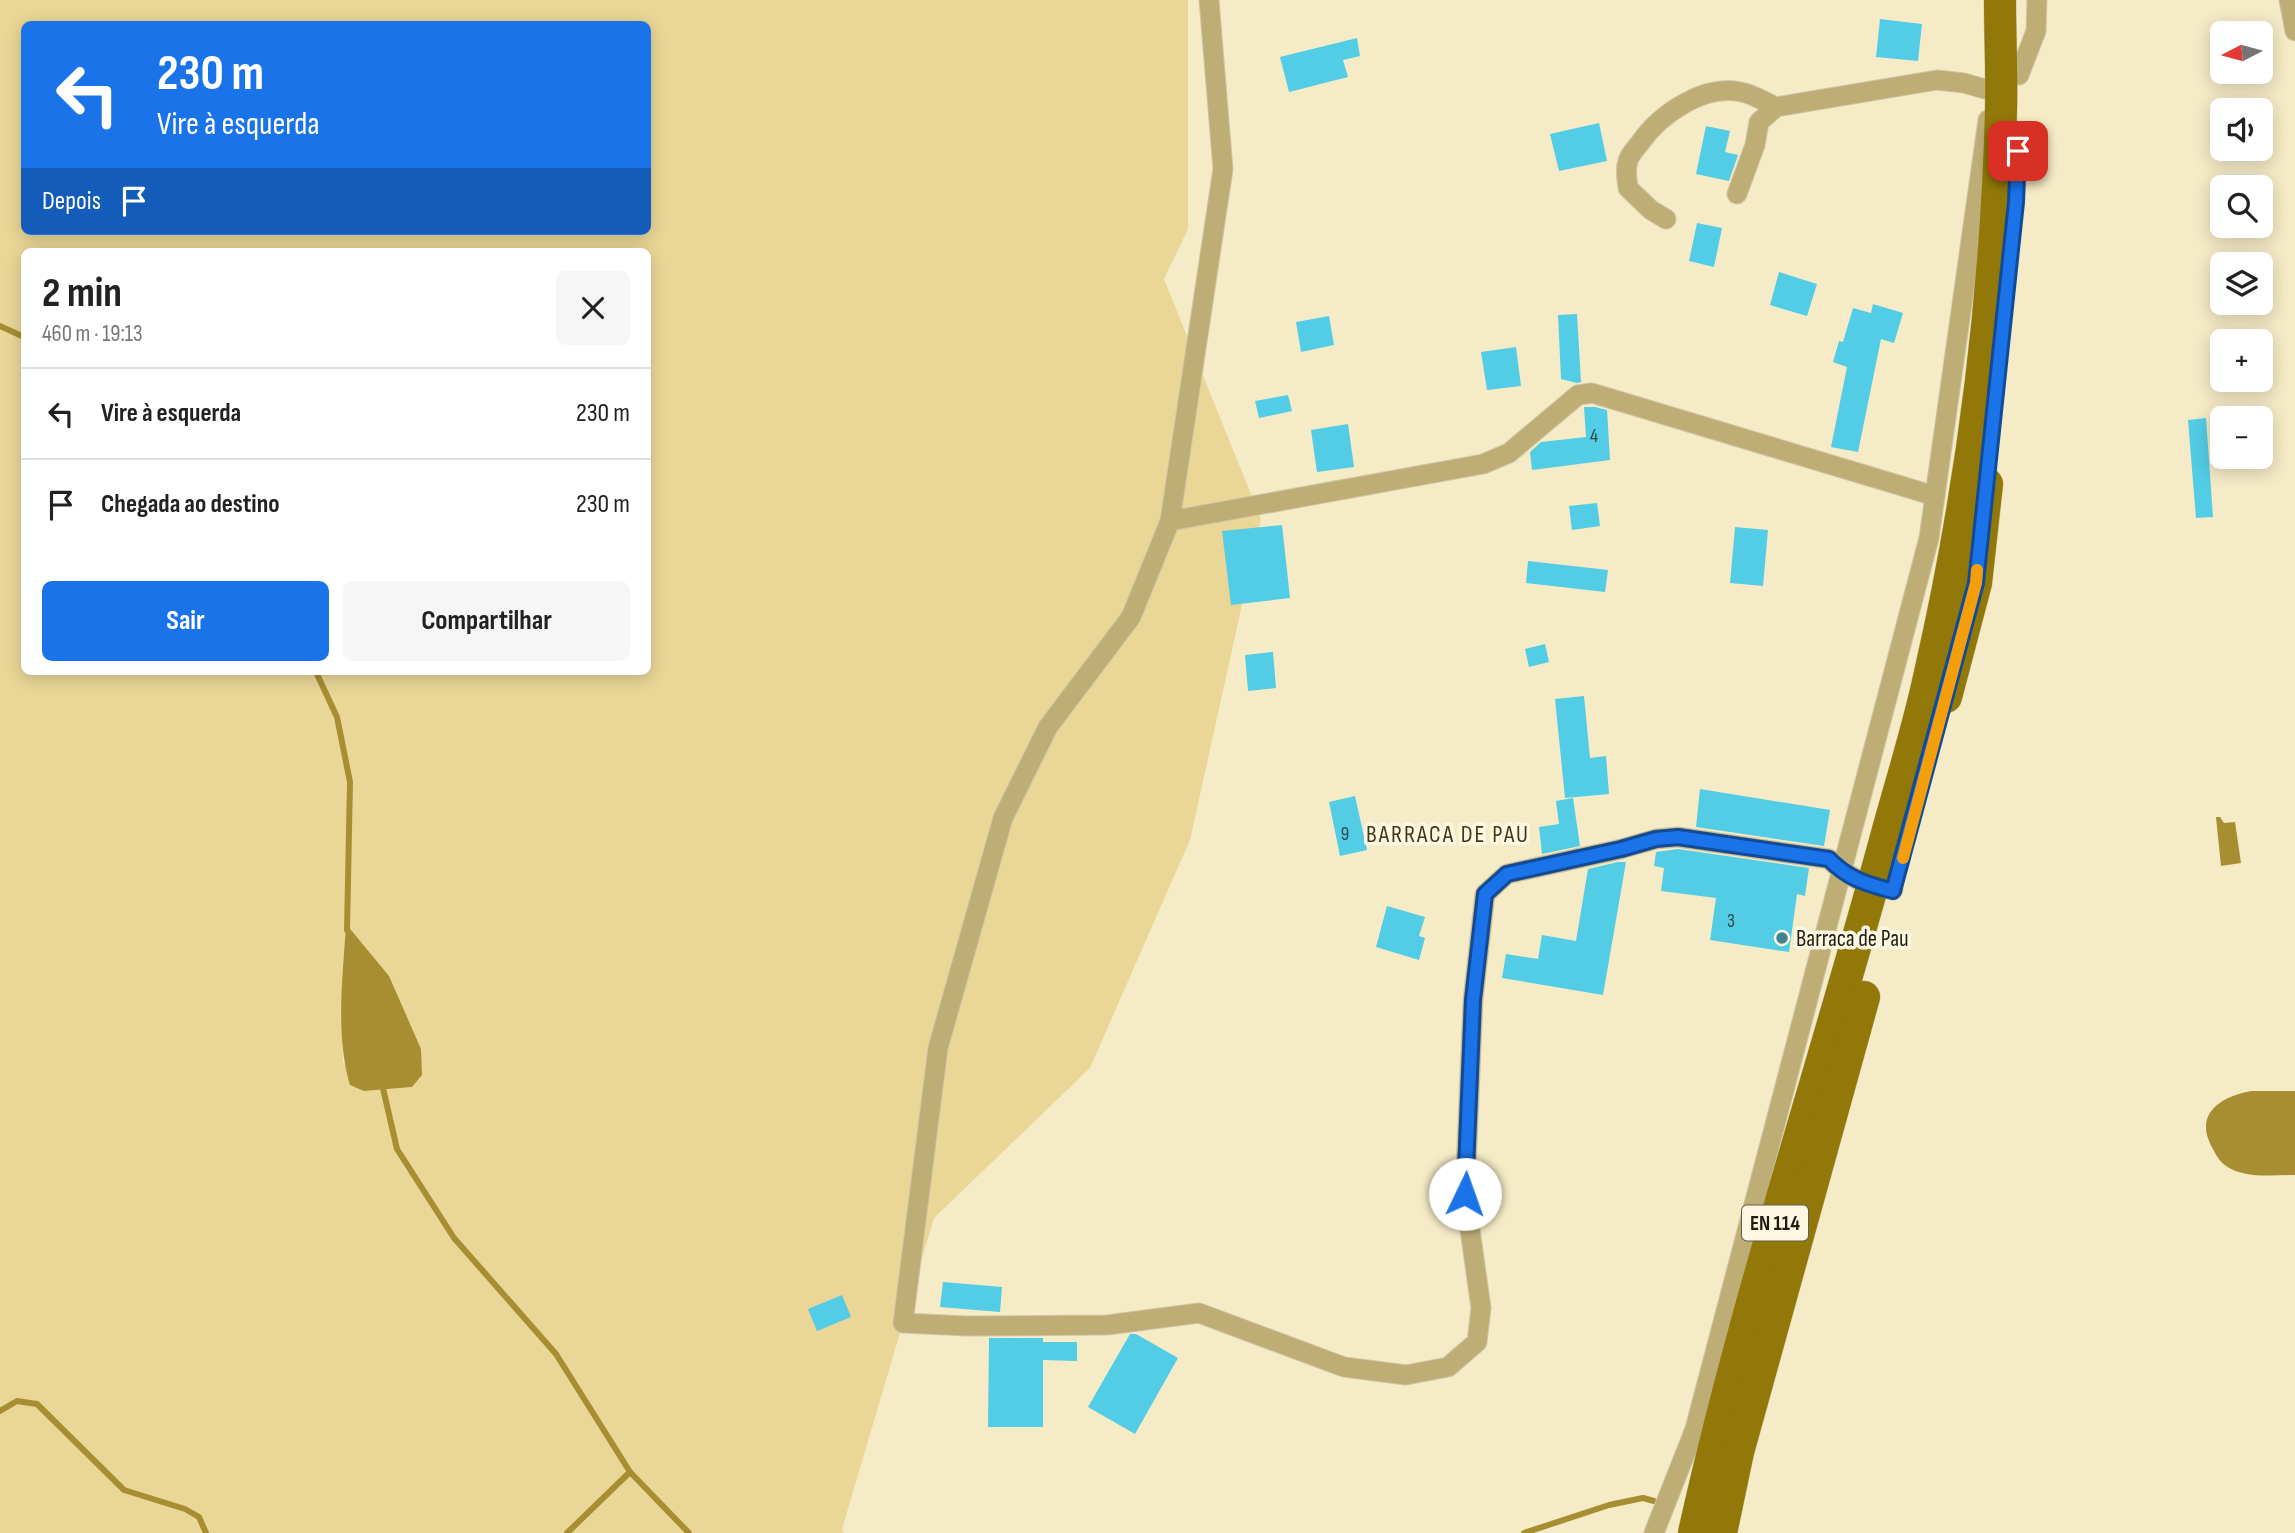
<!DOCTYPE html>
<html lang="pt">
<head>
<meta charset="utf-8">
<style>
  body { margin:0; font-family:"Sofia Sans Condensed",sans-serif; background:#f6f6f6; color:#222; height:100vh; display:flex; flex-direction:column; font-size:26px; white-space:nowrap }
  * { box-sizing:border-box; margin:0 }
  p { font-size:23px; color:#767676 }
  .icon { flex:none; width:38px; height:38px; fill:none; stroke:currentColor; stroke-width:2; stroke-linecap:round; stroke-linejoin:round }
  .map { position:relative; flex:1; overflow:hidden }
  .side { position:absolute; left:21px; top:248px; width:630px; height:427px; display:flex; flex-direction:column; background:#fff; border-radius:10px; box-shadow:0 4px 18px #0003 }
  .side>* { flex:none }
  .hud { position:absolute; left:21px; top:21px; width:630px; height:214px; border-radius:10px; box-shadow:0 4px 18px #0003; background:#1a73e8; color:#fff; overflow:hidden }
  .needle { width:46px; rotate:264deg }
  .controls { position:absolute; left:2210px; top:21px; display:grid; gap:14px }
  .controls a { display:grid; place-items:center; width:63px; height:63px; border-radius:10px; background:#fff; box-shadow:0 4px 18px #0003; font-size:35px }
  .pin { position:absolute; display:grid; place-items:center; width:60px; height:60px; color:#fff; margin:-30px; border-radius:14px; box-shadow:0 4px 10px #0006 }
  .me { position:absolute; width:77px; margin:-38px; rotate:3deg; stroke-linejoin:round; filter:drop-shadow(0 0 5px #0008) }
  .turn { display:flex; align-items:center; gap:24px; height:147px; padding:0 21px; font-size:32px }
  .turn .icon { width:91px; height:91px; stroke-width:2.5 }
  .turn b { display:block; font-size:49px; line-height:60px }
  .then { display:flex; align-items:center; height:66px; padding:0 21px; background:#0003; gap:14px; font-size:26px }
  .round { display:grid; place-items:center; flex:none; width:74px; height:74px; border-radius:10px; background:#f6f6f6 }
  .summary { display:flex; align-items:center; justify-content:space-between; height:119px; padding:0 21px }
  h1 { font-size:42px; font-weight:700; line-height:52px }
  .action { display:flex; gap:14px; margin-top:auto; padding:14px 21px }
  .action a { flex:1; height:80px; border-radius:10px; background:#1a73e8; color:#fff; font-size:28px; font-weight:700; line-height:80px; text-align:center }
  .action a+a { background:#f6f6f6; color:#222 }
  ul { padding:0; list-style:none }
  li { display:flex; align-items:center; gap:21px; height:91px; padding:0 21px; border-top:2px solid #e0e0e0 }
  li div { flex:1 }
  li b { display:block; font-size:26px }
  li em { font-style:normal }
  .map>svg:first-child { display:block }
  .green { fill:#ead797; fill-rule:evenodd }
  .water { fill:#a78e33 }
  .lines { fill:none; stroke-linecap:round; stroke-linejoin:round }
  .stream { stroke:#a78e33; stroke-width:6 }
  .building { fill:#53cce6 }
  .street-casing { stroke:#cfc6a6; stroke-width:21 }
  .primary-casing { stroke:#cfc6a6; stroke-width:33 }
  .street { stroke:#bead75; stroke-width:19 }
  .primary { stroke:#927808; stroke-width:32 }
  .route-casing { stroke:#114b97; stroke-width:18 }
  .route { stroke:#1a73e8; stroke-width:12 }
  .slow { stroke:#f59e0b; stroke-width:12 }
  .poi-dot { fill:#3f8392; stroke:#fef8e3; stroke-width:2.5 }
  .labels { text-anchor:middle; stroke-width:7; stroke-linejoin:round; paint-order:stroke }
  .number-label { font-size:19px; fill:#2d4946 }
  .shield { fill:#fef8e3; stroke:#635f4f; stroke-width:2 }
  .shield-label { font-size:21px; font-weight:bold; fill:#201d10 }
  .poi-label { font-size:23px; fill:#201d10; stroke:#fef8e3; text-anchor:start }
  .neighbourhood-label { font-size:24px; letter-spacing:2px; fill:#3f3618; stroke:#fef8e3 }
</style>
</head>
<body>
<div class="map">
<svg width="2295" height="1533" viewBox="0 0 2295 1533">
  <rect width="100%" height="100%" fill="#f5ebc7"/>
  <!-- green -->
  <path class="green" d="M0,0H1188V229L1164,279L1261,519L1190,840L1090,1068L934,1218L842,1529L844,1533H0ZM24,24H648V231H24ZM24,252H648V672H24ZM346,925L412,1087L364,1091L343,1062L342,994Z"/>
  <!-- water -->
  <g class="water">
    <polygon points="2216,817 2220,817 2224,823 2235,822 2241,863 2221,866"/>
    <path d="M346,924L389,976L421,1049L422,1075L412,1087L364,1091L350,1085C335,1034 343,977 346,924Z"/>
    <path d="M2251,1091H2295V1175C2273,1175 2245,1179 2226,1166C2220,1162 2216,1155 2213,1149C2193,1115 2219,1097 2251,1091Z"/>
  </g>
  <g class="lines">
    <!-- stream -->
    <g class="stream">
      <polyline points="0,326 24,337"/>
      <polyline points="316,672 337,717 350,782 347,930"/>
      <polyline points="382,1084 397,1149 454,1238 556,1354 630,1472 689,1533"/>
      <polyline points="0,1411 17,1401 37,1404 124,1490 185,1509 199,1517 206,1533"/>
      <polyline points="567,1533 630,1472"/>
      <polyline points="1524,1533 1609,1505 1643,1498 1654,1501"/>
    </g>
  </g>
  <!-- building -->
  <g class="building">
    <polygon points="1880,19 1922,24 1918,61 1876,57"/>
    <polygon points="1357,38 1360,56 1343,60 1348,77 1289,92 1280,57"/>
    <polygon points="1599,123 1607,161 1559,171 1550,134"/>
    <polygon points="1706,126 1730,131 1725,152 1738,155 1729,181 1696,174"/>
    <polygon points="1697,223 1722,228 1714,267 1689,261"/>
    <polygon points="1779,272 1817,284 1807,316 1770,305"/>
    <polygon points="1873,304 1903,313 1894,343 1881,339 1858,452 1831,447 1847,367 1833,362 1839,341 1843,342 1853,308 1871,313"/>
    <polygon points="1577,314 1581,382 1577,383 1561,379 1558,315"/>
    <polygon points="1329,316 1334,345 1301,352 1296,322"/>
    <polygon points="1516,347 1521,386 1487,390 1481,352"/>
    <polygon points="1288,395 1292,411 1259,418 1255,401"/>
    <polygon points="1584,407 1595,407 1607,410 1610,460 1532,470 1530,452 1541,442 1586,437"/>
    <polygon points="2206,418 2213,517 2196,518 2188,420"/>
    <polygon points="1348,424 1354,467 1317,472 1311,430"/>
    <polygon points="1597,503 1600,526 1572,530 1569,506"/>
    <polygon points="1282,525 1290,598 1231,605 1222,531"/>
    <polygon points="1735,527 1768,530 1763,586 1730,583"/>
    <polygon points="1528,561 1608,570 1605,592 1526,583"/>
    <polygon points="1545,644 1549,662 1529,667 1525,649"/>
    <polygon points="1273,652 1276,688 1248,691 1245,655"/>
    <polygon points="1584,696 1590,758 1606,756 1609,794 1565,798 1555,699"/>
    <polygon points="1700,789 1830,810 1824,846 1696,827"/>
    <polygon points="1355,796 1367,850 1340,856 1329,802"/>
    <polygon points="1573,798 1580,846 1542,854 1539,827 1559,824 1556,801"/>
    <polygon points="1678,849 1809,868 1805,896 1797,894 1789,952 1710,940 1716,898 1661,891 1664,868 1654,866 1656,852"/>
    <polygon points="1618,862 1626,862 1603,995 1502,978 1506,954 1538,959 1542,935 1576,941 1588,869"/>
    <polygon points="1387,906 1425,917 1419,936 1425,938 1419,960 1376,947"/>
    <polygon points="943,1282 1002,1287 1000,1312 940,1307"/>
    <polygon points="842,1295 851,1317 817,1331 808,1309"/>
    <polygon points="1130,1334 1136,1334 1178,1358 1135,1434 1088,1407"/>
    <polygon points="989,1338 1043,1338 1043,1342 1077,1342 1077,1361 1043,1360 1043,1427 988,1427"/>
  </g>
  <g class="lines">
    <defs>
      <g id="street">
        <path d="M1209,0L1223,169L1170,521L1131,617L1048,727L1003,818L938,1048L903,1323L967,1326L1107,1325L1199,1313L1344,1367L1406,1375L1448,1367L1477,1342L1481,1308L1465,1194L1473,1000L1485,894L1507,874L1621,849L1656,839L1678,837L1829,859C1848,879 1867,884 1893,890"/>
        <polyline points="2289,0 2295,31"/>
        <polyline points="2019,75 2036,31 2037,0"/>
        <polyline points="1737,194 1755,145 1759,122 1776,107 1937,80 1964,83 1992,91"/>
        <path d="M1666,219L1651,210L1628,188C1627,179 1625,169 1628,161C1630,154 1636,148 1640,143C1660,114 1704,84 1741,92C1753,94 1765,102 1776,107"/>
        <polyline points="1170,521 1483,464 1509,453 1578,395 1592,393 1935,496"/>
        <polyline points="1654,1533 1695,1429 1929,538 1988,120"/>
      </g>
      <g id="primary">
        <polyline points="1946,697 1976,583 1987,484"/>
        <path d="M1694,1533C1746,1299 1822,1072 1885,841C1900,785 1918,730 1930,673C1972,489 1996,299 2001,110C2002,74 2000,37 2000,0"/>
        <polyline points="1721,1533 1738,1452 1864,997"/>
      </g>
    </defs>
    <!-- street casing -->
    <use href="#street" class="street-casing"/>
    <!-- primary casing -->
    <use href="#primary" class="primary-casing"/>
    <!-- street -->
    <use href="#street" class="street"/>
    <!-- primary -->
    <use href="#primary" class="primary"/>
  </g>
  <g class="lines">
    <defs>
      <path id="route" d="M1465,1194L1473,1000L1485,894L1507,874L1621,849L1656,839L1678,837L1829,859C1848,879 1867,884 1893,891L1976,583L2016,202L2018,151"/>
    </defs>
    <!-- route casing -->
    <use href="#route" class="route-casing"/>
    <!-- route -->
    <use href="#route" class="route"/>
    <!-- slow -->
    <polyline class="slow" points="1903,858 1976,583 1977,570"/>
  </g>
  <!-- markers -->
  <circle class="poi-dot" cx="1782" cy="938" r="7"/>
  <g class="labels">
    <!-- number labels -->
    <g class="number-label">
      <text x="1594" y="442">4</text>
      <text x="1345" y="840">9</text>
      <text x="1731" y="927">3</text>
    </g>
    <!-- shield labels -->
    <rect class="shield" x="1742" y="1205.5" width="66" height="35" rx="5"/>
    <g class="shield-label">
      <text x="1775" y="1230">EN 114</text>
    </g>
    <!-- poi labels -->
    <g class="poi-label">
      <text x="1796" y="946">Barraca de Pau</text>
    </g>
    <!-- neighbourhood labels -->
    <g class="neighbourhood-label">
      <text x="1448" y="842">BARRACA DE PAU</text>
    </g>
  </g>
</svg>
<div class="controls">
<a><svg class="needle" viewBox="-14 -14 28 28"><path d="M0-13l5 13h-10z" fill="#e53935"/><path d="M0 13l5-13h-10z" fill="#767676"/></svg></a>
<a><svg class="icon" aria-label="sound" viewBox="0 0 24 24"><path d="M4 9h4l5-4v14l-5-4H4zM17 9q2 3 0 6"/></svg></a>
<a><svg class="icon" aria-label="search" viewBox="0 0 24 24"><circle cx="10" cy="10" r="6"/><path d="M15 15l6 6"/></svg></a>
<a><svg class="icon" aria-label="layers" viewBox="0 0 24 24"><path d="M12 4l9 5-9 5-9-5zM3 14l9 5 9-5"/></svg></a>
<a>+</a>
<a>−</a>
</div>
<div class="pin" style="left:2018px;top:151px;background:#d93025"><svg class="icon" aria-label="arrive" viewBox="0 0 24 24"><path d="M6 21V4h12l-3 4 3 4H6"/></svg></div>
<svg class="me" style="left:1465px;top:1194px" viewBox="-20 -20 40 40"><circle r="19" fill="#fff"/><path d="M0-13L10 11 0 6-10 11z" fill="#1a73e8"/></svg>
<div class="hud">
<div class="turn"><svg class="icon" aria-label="left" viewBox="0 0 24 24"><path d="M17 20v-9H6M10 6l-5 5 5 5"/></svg><div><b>230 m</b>Vire à esquerda</div></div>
<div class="then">Depois<svg class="icon" aria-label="arrive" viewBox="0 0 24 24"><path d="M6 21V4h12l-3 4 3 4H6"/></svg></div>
</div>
<section class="side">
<div class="summary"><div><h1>2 min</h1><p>460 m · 19:13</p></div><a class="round"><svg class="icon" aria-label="close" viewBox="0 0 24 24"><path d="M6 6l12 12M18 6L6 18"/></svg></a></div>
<ul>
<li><svg class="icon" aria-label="left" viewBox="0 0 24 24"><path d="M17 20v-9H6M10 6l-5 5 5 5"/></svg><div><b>Vire à esquerda</b></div><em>230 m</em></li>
<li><svg class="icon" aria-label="arrive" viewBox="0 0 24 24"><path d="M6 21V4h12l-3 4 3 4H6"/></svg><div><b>Chegada ao destino</b></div><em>230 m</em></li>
</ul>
<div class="action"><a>Sair</a><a>Compartilhar</a></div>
</section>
</div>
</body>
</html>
